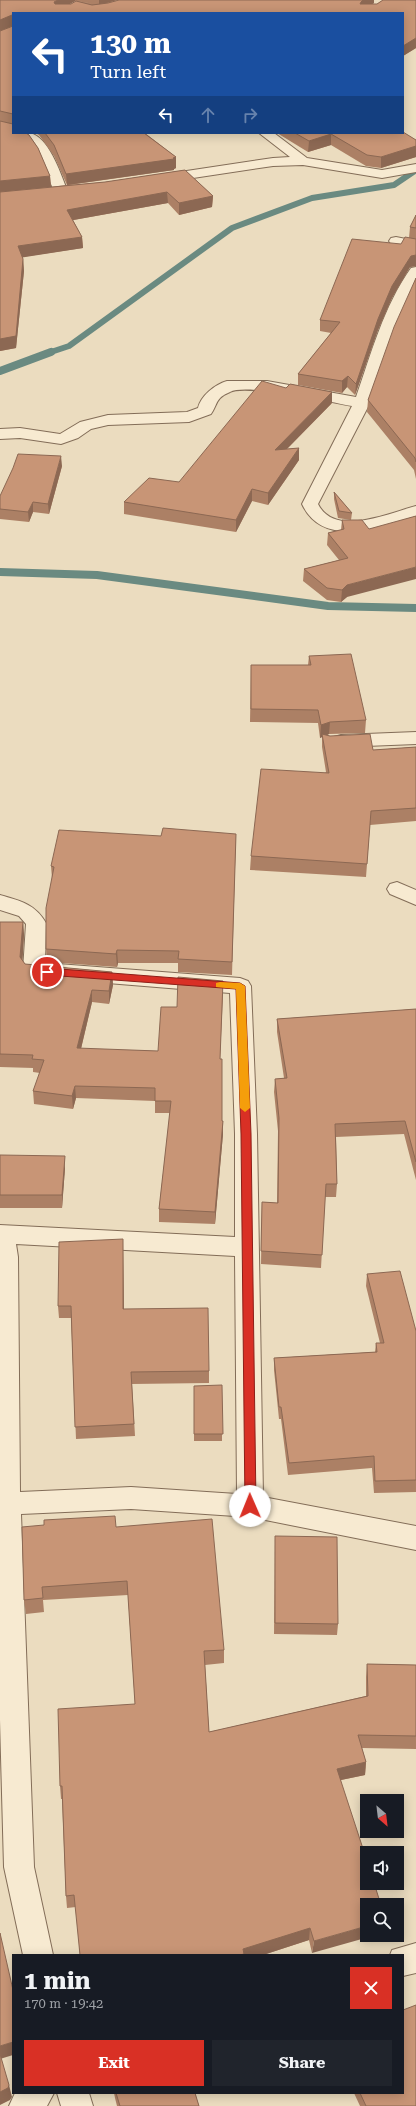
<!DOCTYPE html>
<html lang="en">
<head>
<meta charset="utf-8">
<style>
  body { margin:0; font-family:"Roboto Serif",serif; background:#20242c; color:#f1f3f6; height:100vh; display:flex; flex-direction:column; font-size:15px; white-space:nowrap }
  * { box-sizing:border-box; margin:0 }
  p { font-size:13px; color:#9ea1a6 }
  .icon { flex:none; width:22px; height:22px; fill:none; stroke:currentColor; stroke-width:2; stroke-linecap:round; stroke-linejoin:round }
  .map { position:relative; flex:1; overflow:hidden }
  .sheet { position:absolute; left:12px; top:1954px; width:392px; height:140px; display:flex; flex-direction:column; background:#171b24; border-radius:0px; box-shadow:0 2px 10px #0003 }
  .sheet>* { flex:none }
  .guide { position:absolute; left:12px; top:12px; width:392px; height:122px; border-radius:0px; box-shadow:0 2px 10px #0003; background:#1a4fa0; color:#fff; overflow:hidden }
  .needle { width:26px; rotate:152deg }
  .buttons { position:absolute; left:360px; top:1794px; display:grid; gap:8px }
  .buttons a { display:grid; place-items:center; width:44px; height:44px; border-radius:0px; background:#171b24; box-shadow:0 2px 10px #0003; font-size:20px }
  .pin { position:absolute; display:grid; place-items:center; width:34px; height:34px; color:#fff; margin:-17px; border:2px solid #fff; border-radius:50%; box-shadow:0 1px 4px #0007 }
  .me { position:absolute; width:44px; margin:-22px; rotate:359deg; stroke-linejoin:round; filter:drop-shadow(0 0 3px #0008) }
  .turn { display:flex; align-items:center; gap:14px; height:84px; padding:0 12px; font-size:18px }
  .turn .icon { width:52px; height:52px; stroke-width:2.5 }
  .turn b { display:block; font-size:28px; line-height:34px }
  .lanes { display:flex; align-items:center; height:38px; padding:0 12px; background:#0003; justify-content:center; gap:20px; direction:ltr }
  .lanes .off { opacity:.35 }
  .round { display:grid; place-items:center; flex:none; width:42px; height:42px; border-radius:0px; background:#20242c }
  .summary { display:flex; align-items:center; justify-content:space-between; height:68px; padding:0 12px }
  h1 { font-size:24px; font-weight:700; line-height:30px }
  .button { display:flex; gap:8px; margin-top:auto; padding:8px 12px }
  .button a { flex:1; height:46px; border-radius:0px; background:#d93025; color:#fff; font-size:16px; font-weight:700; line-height:46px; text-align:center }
  .button a+a { background:#20242c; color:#f1f3f6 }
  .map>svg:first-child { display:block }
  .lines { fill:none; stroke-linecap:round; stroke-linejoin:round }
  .stream-far1 { stroke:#6a8a81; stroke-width:6 }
  .stream { stroke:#6a8a81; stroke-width:8 }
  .street-casing { stroke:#836d58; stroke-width:2 }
  .street { fill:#f7ead1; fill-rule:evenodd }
  .wall { fill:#ac8065; fill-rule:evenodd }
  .shaded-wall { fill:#8c6853 }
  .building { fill:#c89576; stroke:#8c6853 }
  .route { fill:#d93025; stroke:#8d1f18 }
  .slow { fill:#f59e0b }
</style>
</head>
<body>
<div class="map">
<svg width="416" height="2106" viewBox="0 0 416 2106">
  <rect width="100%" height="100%" fill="#ebdcbf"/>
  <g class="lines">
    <!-- stream-far1 -->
    <polyline class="stream-far1" points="48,353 69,346 232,228 312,198 394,185 416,170"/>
    <!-- stream -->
    <g class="stream">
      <polyline points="0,371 51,352"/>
      <polyline points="0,572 97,575 328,606 416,608"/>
    </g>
    <defs>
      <g id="street">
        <path d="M14,133C20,133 28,131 33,134C51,142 61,175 68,192L66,195H56L36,151Z"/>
        <polygon points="259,133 274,133 307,158 382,170 416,164 416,172 382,178 303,165 273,166 160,183 153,179 160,175 273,158 290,157"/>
        <polygon points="396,237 416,241 416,249 391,244 389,241 391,238"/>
        <path d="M416,267V284L392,338L370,403L318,504C335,538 389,513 416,506V516C379,527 323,549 302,504L352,406C331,402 246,383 230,392C215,398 218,404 211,414L189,422L108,425L91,429L78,438L61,444L20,438L0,439V429L20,428L60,434L80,422L108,415L187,412L198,408C201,396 214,385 227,381H267L356,397C371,354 384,306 411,268Z"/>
        <polygon points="416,732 416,744 341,747 334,745 331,741 334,737 341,735"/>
        <polygon points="397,882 416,890 416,905 390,894 387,889 390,884"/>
        <path d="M0,895C21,901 35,904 46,923L45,963L240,978L248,981L251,986L257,1134L263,1497L416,1526V1550L250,1517L131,1509L21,1514L34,1867L53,1955H23L4,1867L0,1720V1225L235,1237V1134L230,993L34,977L26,975L23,970L26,924L19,916L0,910ZM16,1244L235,1256L237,1494L131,1487L20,1492L18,1257Z"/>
        <polygon points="416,1943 416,1973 403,1976 403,1955 390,1955 392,1950"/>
        <polygon points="15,2093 54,2093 47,2106 9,2106"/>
        <polygon points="57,2093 89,2093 93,2106 61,2106"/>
      </g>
    </defs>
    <!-- street casing -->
    <use href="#street" class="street-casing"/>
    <!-- street -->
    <use href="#street" class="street"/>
  </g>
  <!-- wall -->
  <g class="wall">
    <path d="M0,0H117L105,4L119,0H374V3L372,4H377L383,0H416V48L403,56V13H13V133H26L29,135L38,148L50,176L51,187L42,188L67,185L54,156L39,135L35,133H148H145L176,157V168L174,169V170L69,185L105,182L185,170L213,196L212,207L179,215L168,203L73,220L82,237L83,248L22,257L23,259L24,271L16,348L0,351V31L13,26L0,31ZM75,1L94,4L76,1L71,4H69Z"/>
    <polygon points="277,133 403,133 416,140 416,157 381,168 366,166 331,145 308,152"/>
    <polygon points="416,215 416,266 410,267 392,298 378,330 355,395 347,387 342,393 298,385 298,374 331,333 320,331 320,320 409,238 410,227"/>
    <polygon points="416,278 416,479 414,470 367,412 368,400"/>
    <polygon points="332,403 287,449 299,448 299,460 268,505 252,501 236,532 124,514 124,502 179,482"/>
    <polygon points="62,466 49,514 33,512 29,522 0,519 0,496"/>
    <polygon points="334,492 352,513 351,520 338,518 334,499"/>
    <polygon points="342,520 369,529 347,597 341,602 327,600 303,581 304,569 339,560 327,545 328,533 341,530"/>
    <polygon points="309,656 366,720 365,733 329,734 327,735 373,750 416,747 416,821 370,825 366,877 250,870 251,856 326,772 322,747 322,737 320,738 318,723 250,722 251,665 308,665"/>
    <polygon points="236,834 232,975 178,972 178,963 118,963 117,967 47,962 46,949 52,878 51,866 161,836"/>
    <polygon points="0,922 23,922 24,935 22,960 25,964 112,972 113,985 109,1004 92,1002 81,1049 158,1051 177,1007 223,994 220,1059 222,1121 223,1121 223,1134 215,1224 159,1222 159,1209 170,1113 155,1113 155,1101 76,1098 73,1109 34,1104 33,1091 40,1073 33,1072 33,1068 0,1067"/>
    <polygon points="416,1009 416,1180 404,1134 336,1137 337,1184 336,1197 325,1197 321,1268 261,1264 262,1202 277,1203 278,1131 274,1092 275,1079 284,1078 277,1032 277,1019"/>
    <polygon points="0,1151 0,1155 65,1168 62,1208 0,1208"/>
    <polygon points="123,1239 124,1309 209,1371 209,1383 132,1384 135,1436 76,1439 71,1318 59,1318 58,1306"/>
    <polygon points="367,1274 416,1331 416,1492 374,1493 372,1468 288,1475 281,1419 279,1419 274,1370 274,1358 375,1352 376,1343 380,1343 366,1286"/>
    <polygon points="222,1385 222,1441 194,1441 194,1434"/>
    <polygon points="116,1527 224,1650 224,1663 205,1665 209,1732 366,1696 366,1677 367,1664 416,1665 416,1749 362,1748 366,1762 365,1775 341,1780 312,1953 309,1940 263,1955 80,1955 76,1907 67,1908 66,1896 62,1799 61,1799 60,1786 135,1704 128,1595 43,1600 44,1612 26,1614 24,1600"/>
    <polygon points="275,1536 338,1624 337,1635 274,1634"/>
    <polygon points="114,2093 195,2093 199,2106 117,2106 115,2098"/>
    <polygon points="354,2093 403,2093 416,2106 360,2106"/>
  </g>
  <!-- shaded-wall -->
  <g class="shaded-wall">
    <polygon points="58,0 75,0 75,1 55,13 54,2"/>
    <polygon points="99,0 117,0 99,5"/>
    <polygon points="363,0 374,0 374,3 360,12 361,2"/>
    <polygon points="12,15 12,26 0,31 0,20"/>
    <polygon points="416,38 416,48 403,56 403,46"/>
    <polygon points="331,134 331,145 308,152 309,141"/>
    <polygon points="416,146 416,157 381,168 381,157"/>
    <polygon points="176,157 176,168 174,169 174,170 67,185 66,174"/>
    <polygon points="50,176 51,187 0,192 0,181"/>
    <polygon points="167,192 168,203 68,221 67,210"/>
    <polygon points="213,196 212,207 179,215 179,203"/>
    <polygon points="82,237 83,248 19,258 18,246"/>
    <polygon points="416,255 416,266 410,267 392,298 378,330 355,395 356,384 378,319 392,286 411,256"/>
    <polygon points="23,259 24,271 16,348 0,351 0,339"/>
    <polygon points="348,376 347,387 342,393 342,381"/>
    <polygon points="332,392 332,403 275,461 275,450"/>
    <polygon points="299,448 299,460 268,505 268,493"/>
    <polygon points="61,456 62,466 49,514 48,504"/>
    <polygon points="252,489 252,501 236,532 236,520"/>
    <polygon points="33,502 33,512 29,522 28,512"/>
    <polygon points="416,567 416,579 347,597 341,602 342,590 347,585"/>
    <polygon points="330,722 329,734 323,737 322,734 322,737 320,738 321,725"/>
    <polygon points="23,922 24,935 22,970 20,957"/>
    <polygon points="117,950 118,963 117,967 116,954"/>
    <polygon points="112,972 113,985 109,1004 109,991"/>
    <polygon points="92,990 92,1002 78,1061 77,1048"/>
    <polygon points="75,1086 76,1098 73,1109 72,1096"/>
    <polygon points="223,1121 223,1134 215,1224 215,1212"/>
    <polygon points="65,1156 65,1168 62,1208 62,1195"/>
    <polygon points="123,1239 123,1252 124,1321 123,1309"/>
    <polygon points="366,1762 365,1775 336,1781 337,1769"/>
    <polygon points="367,1926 367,1935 376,1935 312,1953 314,1941"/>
    <polygon points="310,1928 309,1940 263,1955 244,1955 243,1949"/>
    <polygon points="13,2042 13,2055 0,2059 0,2046"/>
    <polygon points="9,2085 12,2097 10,2100 0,2105 0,2092"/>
  </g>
  <!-- building -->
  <g class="building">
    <polygon points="0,0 58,0 54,2 55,4 71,4 76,1 92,5 108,3 119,0 363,0 361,2 360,4 377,4 383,0 416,0 416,38 403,46 403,13 13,13 13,16 12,15 0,20"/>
    <polygon points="13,26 13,116 13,114 0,111 0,31"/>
    <polygon points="0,121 13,124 13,133 26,133 29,135 38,148 50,176 0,181"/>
    <polygon points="403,132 416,140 416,146 381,157 367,155 331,134 309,141 295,133 403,133"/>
    <polygon points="45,133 144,133 176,157 173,158 174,159 66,174 54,145"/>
    <polygon points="185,170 213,196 179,203 167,192 67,210 82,237 18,246 23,259 16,336 0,339 0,192 105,182"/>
    <polygon points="416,215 416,228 410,227"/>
    <polygon points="405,237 416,239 416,255 411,256 392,286 378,319 356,384 348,376 342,381 298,374 340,322 320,320 352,239 401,244"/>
    <polygon points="416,278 416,462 415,458 368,400 394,327"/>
    <polygon points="262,381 286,388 290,384 332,392 275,450 299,448 268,493 252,489 236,520 124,502 149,478 179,482"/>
    <polygon points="18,454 61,456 48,504 33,502 28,512 0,509 0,496 13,468"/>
    <polygon points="334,492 352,513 339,511"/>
    <polygon points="416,516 416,567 347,585 342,590 327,588 304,569 348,558 328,533 344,529 342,520 362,520 369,529"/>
    <polygon points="351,654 366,720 330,722 321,725 318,710 251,709 251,665 311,665 309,656"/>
    <polygon points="322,734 330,736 370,734 373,750 416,747 416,808 371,811 367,864 251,856 261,769 329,773"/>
    <polygon points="163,828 236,834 232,962 178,959 179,951 117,950 116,954 46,949 46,908 54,867 51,866 59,830 161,836"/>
    <polygon points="0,922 23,922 20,957 25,964 112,972 109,991 92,990 77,1048 158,1051 161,1007 177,1007 178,977 223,981 220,1059 222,1059 222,1121 223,1121 215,1212 159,1209 171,1101 155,1101 155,1088 75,1086 72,1096 33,1091 44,1060 32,1059 33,1055 0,1054"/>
    <polygon points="416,1009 416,1162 405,1121 335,1124 337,1184 326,1184 322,1255 261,1251 262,1202 278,1203 279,1118 275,1079 287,1078 277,1019"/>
    <polygon points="0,1155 65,1156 62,1195 0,1195"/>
    <polygon points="123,1239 123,1309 208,1308 209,1371 131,1372 134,1424 75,1427 71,1306 58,1306 59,1242"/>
    <polygon points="400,1271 416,1331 416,1480 375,1481 374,1456 289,1463 281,1407 279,1407 274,1358 377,1352 376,1343 384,1343 367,1274"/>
    <polygon points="222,1385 223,1434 194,1434 194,1386"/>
    <polygon points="115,1516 116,1527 212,1519 224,1650 204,1651 209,1732 368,1696 367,1664 416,1665 416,1736 358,1735 366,1762 337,1769 367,1861 367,1883 374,1883 381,1905 367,1905 367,1926 314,1941 310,1928 243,1949 244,1954 240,1955 80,1955 74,1895 66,1896 62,1786 60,1786 58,1709 135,1704 127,1581 42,1587 43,1598 24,1600 22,1527 44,1525 44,1520"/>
    <polygon points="275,1536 337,1537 338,1624 275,1623"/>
    <polygon points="0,1933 13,1990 13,2042 0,2046"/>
    <polygon points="416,2005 416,2106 366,2106 360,2093 403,2093 403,2010"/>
    <polygon points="0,2054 9,2085 8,2088 0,2092"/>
    <polygon points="116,2093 195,2093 199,2106 120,2106"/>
  </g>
  <!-- route -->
  <polygon class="route" points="47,968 240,983 245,986 251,1134 256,1506 254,1510 246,1510 245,1506 241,1134 236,989 47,975 43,972"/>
  <!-- slow -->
  <polygon class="slow" points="220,982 240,983 245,986 250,1108 245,1112 240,1108 236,989 216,987 216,983"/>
</svg>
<div class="buttons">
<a><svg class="needle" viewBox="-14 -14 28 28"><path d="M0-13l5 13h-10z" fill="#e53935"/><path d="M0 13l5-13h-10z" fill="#9ea1a6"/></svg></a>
<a><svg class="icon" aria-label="sound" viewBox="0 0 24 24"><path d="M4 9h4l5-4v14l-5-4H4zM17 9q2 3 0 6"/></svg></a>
<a><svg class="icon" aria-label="search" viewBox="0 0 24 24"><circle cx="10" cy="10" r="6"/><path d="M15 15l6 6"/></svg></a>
</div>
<div class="pin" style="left:47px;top:972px;background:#d93025"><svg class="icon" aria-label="arrive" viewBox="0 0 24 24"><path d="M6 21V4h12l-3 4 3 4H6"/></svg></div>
<svg class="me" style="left:250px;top:1506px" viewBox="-20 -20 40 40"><circle r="19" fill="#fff"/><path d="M0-13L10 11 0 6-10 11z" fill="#d93025"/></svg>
<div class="guide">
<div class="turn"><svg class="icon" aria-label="left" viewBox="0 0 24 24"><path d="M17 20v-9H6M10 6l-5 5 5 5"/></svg><div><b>130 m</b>Turn left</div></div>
<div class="lanes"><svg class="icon" aria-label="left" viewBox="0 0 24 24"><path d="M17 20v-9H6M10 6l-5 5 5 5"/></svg><svg class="icon off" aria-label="ahead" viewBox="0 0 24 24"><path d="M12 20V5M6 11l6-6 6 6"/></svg><svg class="icon off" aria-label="right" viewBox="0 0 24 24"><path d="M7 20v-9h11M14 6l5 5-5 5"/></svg></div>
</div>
<section class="sheet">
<div class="summary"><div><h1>1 min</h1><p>170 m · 19:42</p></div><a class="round" style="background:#d93025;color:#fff"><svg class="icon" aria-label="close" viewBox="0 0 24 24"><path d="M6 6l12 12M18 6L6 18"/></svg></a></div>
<div class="button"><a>Exit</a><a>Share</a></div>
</section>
</div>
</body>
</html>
